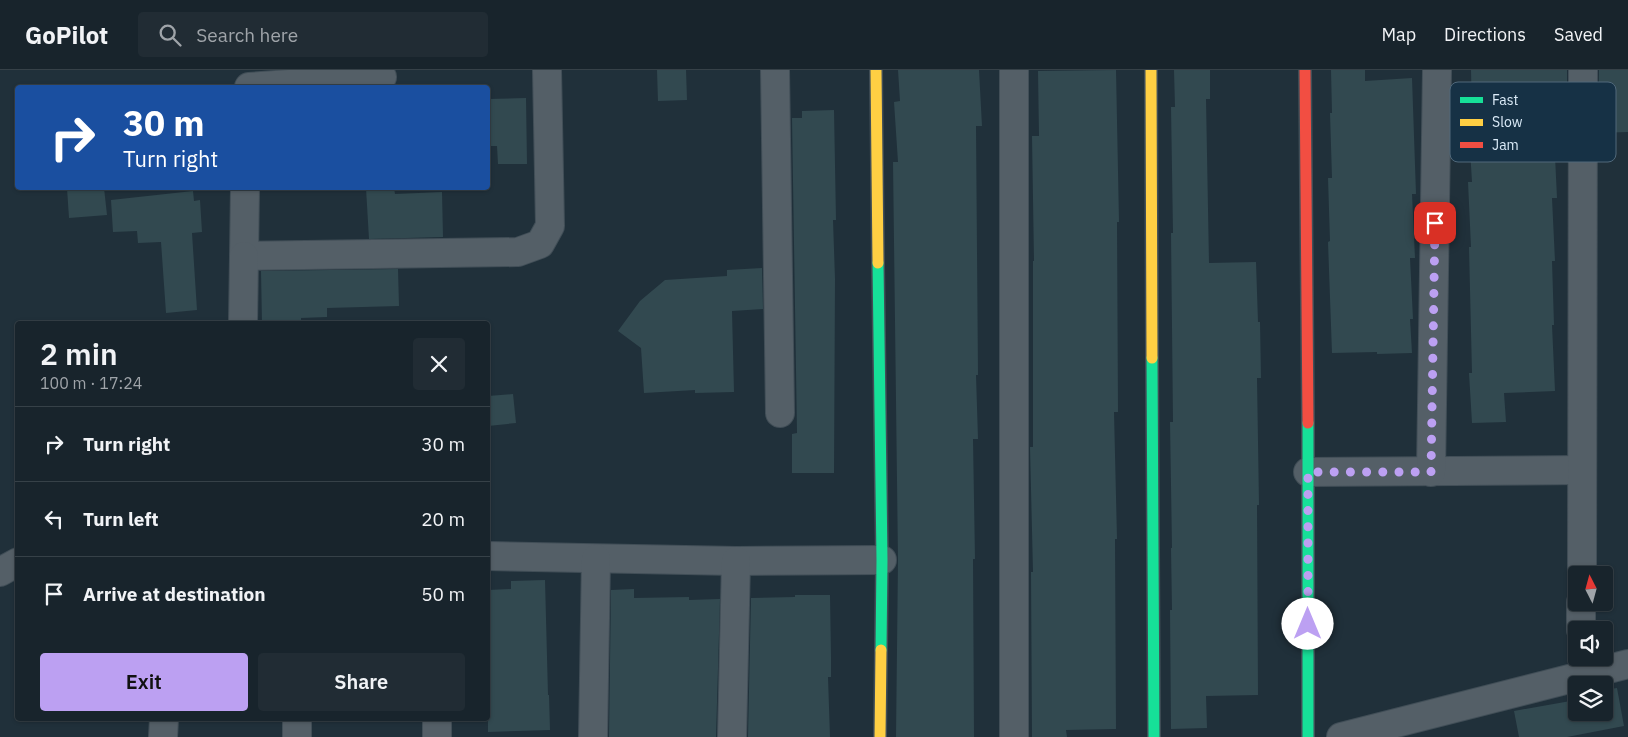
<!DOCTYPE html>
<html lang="en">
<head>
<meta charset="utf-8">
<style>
  body { margin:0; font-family:"IBM Plex Sans",sans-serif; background:#212c34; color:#f1f3f6; height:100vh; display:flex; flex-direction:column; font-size:19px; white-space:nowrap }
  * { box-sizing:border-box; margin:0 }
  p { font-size:16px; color:#9fa4a9 }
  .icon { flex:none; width:28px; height:28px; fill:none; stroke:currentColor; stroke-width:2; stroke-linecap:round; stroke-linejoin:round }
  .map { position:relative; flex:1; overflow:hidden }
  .side { position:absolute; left:15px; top:251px; width:475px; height:400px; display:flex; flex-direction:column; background:#18242c; border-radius:5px; box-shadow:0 1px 4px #0004,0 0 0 1px #364148 }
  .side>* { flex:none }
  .banner { position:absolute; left:15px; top:15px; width:475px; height:105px; border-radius:5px; box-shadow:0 1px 4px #0004,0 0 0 1px #364148; background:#1a4fa0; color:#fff; overflow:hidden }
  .needle { width:32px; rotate:354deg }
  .tools { position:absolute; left:1568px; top:496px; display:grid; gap:10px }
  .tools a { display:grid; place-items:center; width:45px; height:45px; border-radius:5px; background:#18242c; box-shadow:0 1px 4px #0004,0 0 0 1px #364148; font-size:25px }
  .pin { position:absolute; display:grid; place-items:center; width:42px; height:42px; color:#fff; margin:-21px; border-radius:10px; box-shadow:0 2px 8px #0006 }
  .me { position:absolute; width:55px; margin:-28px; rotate:0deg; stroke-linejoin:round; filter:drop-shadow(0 0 4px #0008) }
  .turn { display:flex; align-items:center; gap:18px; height:105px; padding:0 25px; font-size:22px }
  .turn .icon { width:65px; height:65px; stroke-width:2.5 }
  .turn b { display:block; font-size:35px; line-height:42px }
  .round { display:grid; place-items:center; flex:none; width:52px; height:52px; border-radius:5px; background:#212c34 }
  .head { display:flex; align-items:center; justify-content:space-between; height:85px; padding:0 25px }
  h1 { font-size:30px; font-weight:600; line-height:38px }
  .cta { display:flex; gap:10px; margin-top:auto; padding:10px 25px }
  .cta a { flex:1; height:58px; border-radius:5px; background:#bca0f2; color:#111; font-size:20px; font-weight:600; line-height:58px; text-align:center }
  .cta a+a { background:#212c34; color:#f1f3f6 }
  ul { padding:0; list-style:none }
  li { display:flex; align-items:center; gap:15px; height:75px; padding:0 25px; border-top:1px solid #364148 }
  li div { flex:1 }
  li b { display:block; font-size:19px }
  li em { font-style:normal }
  header { display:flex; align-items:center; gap:30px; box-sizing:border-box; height:70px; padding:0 25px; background:#18242c; border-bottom:1px solid #364148 }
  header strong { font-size:24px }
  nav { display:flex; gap:28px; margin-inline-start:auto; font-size:18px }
  .search { width:350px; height:45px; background:#212c34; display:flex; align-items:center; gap:12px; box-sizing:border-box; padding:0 18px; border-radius:5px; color:#9fa4a9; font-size:19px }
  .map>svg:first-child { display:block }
  .building { fill:#324950 }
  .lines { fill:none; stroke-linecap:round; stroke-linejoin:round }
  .street-casing { stroke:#414e57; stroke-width:30 }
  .fast-casing { stroke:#414e57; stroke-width:14 }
  .slow-casing { stroke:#414e57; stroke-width:14 }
  .jam-casing { stroke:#414e57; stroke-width:14 }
  .street { stroke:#545f67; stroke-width:28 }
  .fast { stroke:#16e098; stroke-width:11 }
  .slow { stroke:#ffcf43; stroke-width:11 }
  .jam { stroke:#f24e42; stroke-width:11 }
  .route { stroke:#bca0f2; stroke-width:9; stroke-dasharray:0 16.2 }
  .key { fill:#163145; stroke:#51697b; stroke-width:1 }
  .key-label { font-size:14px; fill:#dbebf8 }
</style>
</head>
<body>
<header>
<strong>GoPilot</strong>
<div class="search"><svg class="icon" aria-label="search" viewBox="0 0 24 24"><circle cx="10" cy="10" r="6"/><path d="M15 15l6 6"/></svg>Search here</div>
<nav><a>Map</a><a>Directions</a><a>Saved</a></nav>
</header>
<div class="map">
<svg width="1628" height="667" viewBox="0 0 1628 667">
  <rect width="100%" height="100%" fill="#20303a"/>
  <!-- building -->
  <g class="building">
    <polygon points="657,0 686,0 687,30 658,31"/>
    <polygon points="898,0 979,0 982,56 976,56 978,305 976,305 978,369 973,369 975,489 973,489 974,667 896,667 898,490 893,92 898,92 894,32 900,31"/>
    <polygon points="1116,0 1119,152 1117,152 1118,342 1114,342 1117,469 1115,469 1116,659 1066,660 1067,667 1032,667 1031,502 1033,502 1030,377 1033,377 1033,191 1034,191 1032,66 1039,66 1038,1"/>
    <polygon points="1174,0 1210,0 1210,29 1206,29 1209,193 1256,192 1258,252 1260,252 1261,308 1257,308 1259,435 1257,435 1258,625 1206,626 1207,658 1171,659 1170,540 1172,540 1171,478 1172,478 1170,352 1173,352 1171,163 1173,163 1171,37 1175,37"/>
    <polygon points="1331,0 1365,0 1365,11 1412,8 1416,124 1412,124 1415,188 1410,188 1413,249 1410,249 1412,283 1377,284 1377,282 1332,283 1328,172 1330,171 1328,108 1332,108 1330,43 1332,43"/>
    <polygon points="1471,0 1567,0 1567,64 1554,65 1557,128 1552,128 1555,191 1552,191 1554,255 1552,255 1555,321 1504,323 1506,352 1472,353 1469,303 1472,303 1469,177 1471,177 1468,112 1472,112 1468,46 1472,46"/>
    <polygon points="1599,0 1628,0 1628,62 1598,63"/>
    <polygon points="526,28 527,94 498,94 497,76 488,76 488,29"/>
    <polygon points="834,40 836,150 833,150 835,209 834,403 792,403 792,364 797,363 792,48 802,48 802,41"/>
    <polygon points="67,118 104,118 107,145 69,148"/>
    <polygon points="366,118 394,118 395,124 442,122 443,167 369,169"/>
    <polygon points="193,121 194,131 200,130 202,162 192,163 197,240 166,243 161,172 138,173 137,161 113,162 111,130"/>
    <polygon points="762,198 763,239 732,241 734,322 695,323 695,320 644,323 641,278 618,261 640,231 665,210 727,206 727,200"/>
    <polygon points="398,199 399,236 327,238 327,247 301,248 301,254 262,254 261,201"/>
    <polygon points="513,324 516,353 488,356 488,326"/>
    <polygon points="545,510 548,625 549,625 550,660 488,662 488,520 511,519 511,511"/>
    <polygon points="634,519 634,528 689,527 689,530 720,529 716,667 609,667 611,520"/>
    <polygon points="795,525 830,525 831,587 831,607 828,607 830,667 748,667 751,528 795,527"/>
    <polygon points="1617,618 1624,656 1567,667 1519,667 1514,641 1576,630 1576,642 1604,642 1604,620"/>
  </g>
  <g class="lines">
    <defs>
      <g id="street">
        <polyline points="775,0 780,343"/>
        <polyline points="249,17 382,7"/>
        <polyline points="245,118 244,186 518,182 540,174 550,156 547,0"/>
        <polyline points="243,254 244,186"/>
        <polyline points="1308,402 1582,400"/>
        <polyline points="1431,402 1437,0"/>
        <polyline points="488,486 736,491 882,490"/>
        <polyline points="0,502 18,492"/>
        <polyline points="1582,505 1583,0"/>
        <polyline points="1581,560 1581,532"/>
        <polyline points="163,667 164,649"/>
        <polyline points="297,667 297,649"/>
        <polyline points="437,667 437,649"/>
        <polyline points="593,667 596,489"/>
        <polyline points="732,667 736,491"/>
        <polyline points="1014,667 1014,0"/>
        <polyline points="1341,667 1628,594"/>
      </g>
      <g id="fast">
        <polyline points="878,193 882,490 881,580"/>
        <polyline points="1152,288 1154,667"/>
        <polyline points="1308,353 1308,667"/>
      </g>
      <g id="slow">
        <polyline points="876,0 878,193"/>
        <polyline points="1151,0 1152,288"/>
        <polyline points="880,667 881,580"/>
      </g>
      <polyline id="jam" points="1305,0 1308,353"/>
    </defs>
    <!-- street casing -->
    <use href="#street" class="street-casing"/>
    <!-- fast casing -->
    <use href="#fast" class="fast-casing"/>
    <!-- slow casing -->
    <use href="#slow" class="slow-casing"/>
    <!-- jam casing -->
    <use href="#jam" class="jam-casing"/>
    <!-- street -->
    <use href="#street" class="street"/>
    <!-- fast -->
    <use href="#fast" class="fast"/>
    <!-- slow -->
    <use href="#slow" class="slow"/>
    <!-- jam -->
    <use href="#jam" class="jam"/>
  </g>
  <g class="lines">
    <!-- route -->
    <polyline class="route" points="1308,554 1308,402 1431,402 1435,153"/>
  </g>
  <!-- legend -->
  <rect x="1450" y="12" width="166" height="80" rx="8" class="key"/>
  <rect x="1460" y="27" width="23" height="6" fill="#16e098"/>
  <rect x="1460" y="49" width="23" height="7" fill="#ffcf43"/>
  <rect x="1460" y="72" width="23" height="6" fill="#f24e42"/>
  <g class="key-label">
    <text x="1492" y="35">Fast</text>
    <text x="1492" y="57">Slow</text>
    <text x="1492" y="80">Jam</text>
  </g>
</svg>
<div class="tools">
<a><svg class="needle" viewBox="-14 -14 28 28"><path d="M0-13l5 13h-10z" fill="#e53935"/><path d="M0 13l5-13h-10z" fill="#9fa4a9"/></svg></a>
<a><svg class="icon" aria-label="sound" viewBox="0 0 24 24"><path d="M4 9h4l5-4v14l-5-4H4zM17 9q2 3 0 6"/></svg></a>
<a><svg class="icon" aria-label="layers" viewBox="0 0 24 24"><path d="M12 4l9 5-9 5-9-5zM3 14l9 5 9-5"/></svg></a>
</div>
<div class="pin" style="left:1435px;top:153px;background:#d93025"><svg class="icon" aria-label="arrive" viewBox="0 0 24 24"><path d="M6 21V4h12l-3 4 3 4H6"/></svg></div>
<svg class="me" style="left:1308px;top:554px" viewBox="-20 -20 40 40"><circle r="19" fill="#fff"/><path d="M0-13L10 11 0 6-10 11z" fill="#bca0f2"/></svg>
<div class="banner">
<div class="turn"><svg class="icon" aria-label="right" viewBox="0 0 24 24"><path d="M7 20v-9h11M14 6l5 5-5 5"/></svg><div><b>30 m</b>Turn right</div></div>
</div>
<section class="side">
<div class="head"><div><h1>2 min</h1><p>100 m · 17:24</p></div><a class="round"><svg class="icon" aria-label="close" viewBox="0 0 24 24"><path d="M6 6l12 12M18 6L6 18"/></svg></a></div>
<ul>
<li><svg class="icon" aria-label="right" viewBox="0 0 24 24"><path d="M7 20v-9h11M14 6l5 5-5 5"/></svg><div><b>Turn right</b></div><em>30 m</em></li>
<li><svg class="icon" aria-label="left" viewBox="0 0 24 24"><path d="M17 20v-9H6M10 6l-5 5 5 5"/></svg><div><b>Turn left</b></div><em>20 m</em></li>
<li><svg class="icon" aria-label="arrive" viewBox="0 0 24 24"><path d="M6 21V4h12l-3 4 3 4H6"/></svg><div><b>Arrive at destination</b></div><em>50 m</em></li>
</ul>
<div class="cta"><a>Exit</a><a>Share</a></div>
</section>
</div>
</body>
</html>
